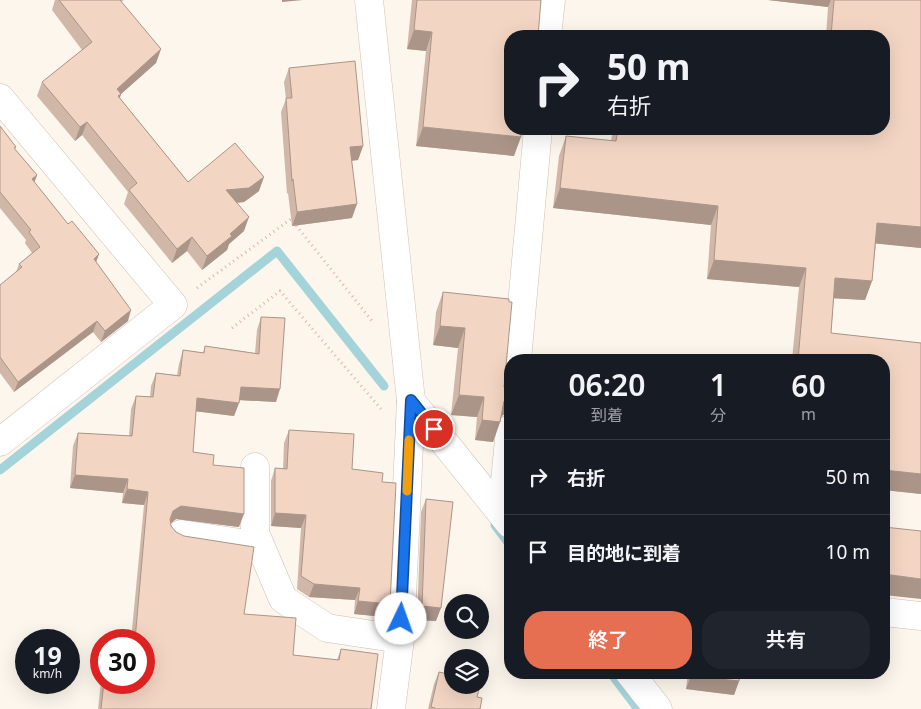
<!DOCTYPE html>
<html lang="ja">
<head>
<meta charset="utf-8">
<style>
  body { margin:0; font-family:"Noto Sans","Noto Sans JP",sans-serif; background:#20242c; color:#f1f3f6; height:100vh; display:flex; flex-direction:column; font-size:19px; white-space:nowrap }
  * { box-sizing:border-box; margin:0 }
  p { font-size:16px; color:#9ea1a6 }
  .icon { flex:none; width:28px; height:28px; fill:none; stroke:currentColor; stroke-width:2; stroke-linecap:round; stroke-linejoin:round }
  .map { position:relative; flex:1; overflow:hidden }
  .drawer { position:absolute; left:504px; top:354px; width:386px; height:325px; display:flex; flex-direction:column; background:#171b24; border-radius:20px; box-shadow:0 5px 20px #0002 }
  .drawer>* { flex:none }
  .top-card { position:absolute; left:504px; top:30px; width:386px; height:105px; border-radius:20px; box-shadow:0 5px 20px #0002; background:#171b24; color:#f1f3f6; overflow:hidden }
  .buttons { position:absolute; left:444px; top:594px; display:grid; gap:10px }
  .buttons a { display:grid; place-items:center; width:45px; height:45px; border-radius:50%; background:#171b24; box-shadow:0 5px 20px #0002; font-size:25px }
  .speed { position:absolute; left:15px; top:629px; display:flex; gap:10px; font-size:25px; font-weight:700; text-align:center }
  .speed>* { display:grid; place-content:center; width:65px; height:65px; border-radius:50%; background:#171b24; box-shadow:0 5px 20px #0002; line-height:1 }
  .speed small { font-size:12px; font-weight:400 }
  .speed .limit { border:8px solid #d22; background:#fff; color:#111 }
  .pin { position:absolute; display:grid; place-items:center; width:42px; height:42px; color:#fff; margin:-21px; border:2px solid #fff; border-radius:50%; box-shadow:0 1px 5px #0007 }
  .me { position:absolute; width:55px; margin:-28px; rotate:3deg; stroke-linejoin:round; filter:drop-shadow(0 0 4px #0008) }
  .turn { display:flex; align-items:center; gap:18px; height:105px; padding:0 20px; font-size:22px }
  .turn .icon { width:65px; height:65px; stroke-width:2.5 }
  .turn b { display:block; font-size:35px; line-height:42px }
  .eta { display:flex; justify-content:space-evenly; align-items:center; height:85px; text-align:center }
  .eta b { font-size:30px; font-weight:600; line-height:35px }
  .primary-button { display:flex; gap:10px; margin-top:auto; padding:10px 20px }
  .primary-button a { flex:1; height:58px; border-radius:20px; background:#e76f51; color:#fff; font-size:20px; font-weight:600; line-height:58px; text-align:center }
  .primary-button a+a { background:#20242c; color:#f1f3f6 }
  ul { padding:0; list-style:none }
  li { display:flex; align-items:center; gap:15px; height:75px; padding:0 20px; border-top:1px solid #363941 }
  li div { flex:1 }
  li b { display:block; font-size:19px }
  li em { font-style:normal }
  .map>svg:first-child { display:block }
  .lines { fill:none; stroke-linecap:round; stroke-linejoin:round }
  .stream { stroke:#a5d3da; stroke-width:9 }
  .street-casing { stroke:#d1beb0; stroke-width:29 }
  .secondary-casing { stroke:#d6c0b0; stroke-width:29 }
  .path { stroke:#d9b8a5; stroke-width:3; stroke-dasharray:1 4; stroke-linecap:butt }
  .street { stroke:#fff; stroke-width:28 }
  .secondary { stroke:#fff; stroke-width:28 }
  .wall { fill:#d1b7a8 }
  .shaded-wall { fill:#aa9588 }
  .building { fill:#f3d5c3; stroke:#aa9588 }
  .route-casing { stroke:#114b97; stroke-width:12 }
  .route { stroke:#1a73e8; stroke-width:9 }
  .slow { stroke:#f59e0b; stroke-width:9 }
</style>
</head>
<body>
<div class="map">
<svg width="921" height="709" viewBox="0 0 921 709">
  <rect width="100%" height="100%" fill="#fdf6ec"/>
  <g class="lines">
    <!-- stream -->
    <g class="stream">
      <polyline points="0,470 277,251 384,386"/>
      <polyline points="495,525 510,545"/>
      <polyline points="610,672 638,709"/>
    </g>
    <defs>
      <g id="street">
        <polyline points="547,36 551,0"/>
        <polyline points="0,98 173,305 0,442"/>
        <polyline points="517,360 538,129"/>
        <polyline points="411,401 510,524"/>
        <polyline points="255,467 255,533 283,599 327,628 400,639"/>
        <polyline points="502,513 510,429"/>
        <polyline points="181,534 260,546"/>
        <polyline points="884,612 921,616"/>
        <polyline points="629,672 658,709"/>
        <polyline points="391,709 400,639 411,401"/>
      </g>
      <polyline id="secondary" points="369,0 411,401"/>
    </defs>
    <!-- street casing -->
    <use href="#street" class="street-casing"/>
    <!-- secondary casing -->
    <use href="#secondary" class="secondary-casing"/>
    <!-- path -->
    <g class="path">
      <polyline points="197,288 291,219 372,321"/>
      <polyline points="232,328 280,291 381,409"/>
    </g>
    <!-- street -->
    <use href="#street" class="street"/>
    <!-- secondary -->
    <use href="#secondary" class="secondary"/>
  </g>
  <!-- wall -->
  <g class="wall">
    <polygon points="55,0 124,0 121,2 161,49 156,63 121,94 120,98 188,182 259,191 244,202 237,203 244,231 229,244 227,250 202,270 187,251 172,263 124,204 128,192 82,135 75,141 37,96 42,82 82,50 52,10"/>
    <polygon points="412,0 541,0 510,36 514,156 416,146 426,51 407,49"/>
    <polygon points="768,0 921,0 921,248 876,243 872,281 865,300 834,298 831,333 921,343 921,494 884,490 884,360 792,360 799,287 707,279 711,225 553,208 559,156 566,136 611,141 613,129 884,129 884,36 826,36 828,7"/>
    <polygon points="289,68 363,146 358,160 352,161 352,218 292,226 288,193 287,194 281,112 286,99 284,82"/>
    <polygon points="0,126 16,147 15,149 37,175 34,183 68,224 99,254 96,262 128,321 101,342 93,332 14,392 0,373 0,285 16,272 19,264 32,253 25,243 26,240 0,208"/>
    <polygon points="443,292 504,387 510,388 510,414 503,415 501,417 500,422 493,442 475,440 477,417 451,415 458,348 433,345 436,312"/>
    <polygon points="261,317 276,402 240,400 234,416 196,411 193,452 213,465 239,527 176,519 171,523 171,526 176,532 244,614 293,655 337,660 341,649 371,709 98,709 101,682 144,682 144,640 131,640 144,505 122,503 123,493 70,488 73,446 78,433 129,436 131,409 136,396 150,397 151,386 156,373 177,375 179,364 183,350 203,353 205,346 255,353 257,330"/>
    <polygon points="289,430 352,469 382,482 390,604 385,617 354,614 355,600 309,597 297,589 301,528 271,526 271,481 275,468 283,469 284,443"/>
    <polygon points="426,499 436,621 417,620 421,512"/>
    <polygon points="26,650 26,677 23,676"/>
    <polygon points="439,672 477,697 480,709 428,709 434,684"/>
    <polygon points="688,672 740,672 739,681 734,695 686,689"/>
  </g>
  <!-- shaded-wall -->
  <g class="shaded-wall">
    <polygon points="282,0 303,0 282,2"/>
    <polygon points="768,0 831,0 828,7"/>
    <polygon points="414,30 432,32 426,51 407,49"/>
    <polygon points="161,49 156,63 121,94 116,108 117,89"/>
    <polygon points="87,122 82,135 75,141 80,127"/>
    <polygon points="423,127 521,137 514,156 416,146"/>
    <polygon points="363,146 358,160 345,161 350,147"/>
    <polygon points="37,175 33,186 32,179"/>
    <polygon points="264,177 259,191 244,202 221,204 226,190"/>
    <polygon points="560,188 718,206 711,225 553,208"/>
    <polygon points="357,204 352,218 292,226 297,212"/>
    <polygon points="249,217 244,231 229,244 227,250 202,270 207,256 230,234"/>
    <polygon points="877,223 921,227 921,248 870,243"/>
    <polygon points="192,237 187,251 172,263 177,249"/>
    <polygon points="99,254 95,265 94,259"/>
    <polygon points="714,260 806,268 799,287 707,279"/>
    <polygon points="835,278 872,281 865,300 828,298"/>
    <polygon points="131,310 128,321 101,342 105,331"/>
    <polygon points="97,321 93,332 14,392 18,382"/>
    <polygon points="440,326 465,328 458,348 433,345"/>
    <polygon points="241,387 280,389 276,402 237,400"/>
    <polygon points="459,395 484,397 477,417 451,415"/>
    <polygon points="510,396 510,414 503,415 497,420 504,401"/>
    <polygon points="197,398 239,403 234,416 193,411"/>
    <polygon points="482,420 500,422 493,442 475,440"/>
    <polygon points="884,470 921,474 921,494 884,490"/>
    <polygon points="75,475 128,479 123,493 70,488"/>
    <polygon points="127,489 148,492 144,505 122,503"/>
    <polygon points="181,506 244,514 239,527 176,519 169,525 173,511"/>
    <polygon points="275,513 306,515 301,528 271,526"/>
    <polygon points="884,574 921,579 921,599 884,595"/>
    <polygon points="314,584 360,588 355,600 309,597"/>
    <polygon points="358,601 390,604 385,617 354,614"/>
    <polygon points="422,606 441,608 436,621 417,620"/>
    <polygon points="26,668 26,677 23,676"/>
    <polygon points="691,676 739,681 734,695 686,689"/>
  </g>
  <!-- building -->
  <g class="building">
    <polygon points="59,0 120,0 161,49 117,89 121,94 118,96 188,182 235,143 264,177 249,188 226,190 249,217 230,234 232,236 207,256 192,237 177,249 129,190 137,183 87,122 80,127 42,82 92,42"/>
    <polygon points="417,0 541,0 538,36 510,36 510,129 522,129 521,137 423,127 432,32 414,30"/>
    <polygon points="834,0 921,0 921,227 877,223 872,281 835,278 831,333 921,343 921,474 884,470 884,360 798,360 806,268 714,260 718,206 560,188 566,136 616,141 618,129 884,129 884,36 831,36"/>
    <polygon points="355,61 363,146 350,147 357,204 297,212 293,179 292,181 286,98 292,98 289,68"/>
    <polygon points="0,126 16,147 14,148 37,175 32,179 68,224 72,221 99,254 94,259 131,310 105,331 97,321 18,382 0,357 0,285 22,267 19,264 40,247 29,232 31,230 0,192"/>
    <polygon points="443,292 509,299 509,302 512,302 504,387 510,388 510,396 504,401 500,422 482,420 484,397 459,395 465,328 440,326"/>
    <polygon points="261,317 285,318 280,389 241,387 239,403 197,398 193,452 214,455 213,465 244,468 244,514 181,506 173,511 170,519 171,526 176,532 184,536 254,547 244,614 296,618 293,655 339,660 341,649 378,654 371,709 101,709 104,682 144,682 144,640 135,640 148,492 127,489 128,479 75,475 78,433 132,436 136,396 153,397 156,373 180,376 183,350 204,353 205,346 259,354"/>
    <polygon points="289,430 354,434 352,469 383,473 382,482 396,483 390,604 358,601 360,588 314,584 301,576 306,515 275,513 275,468 287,469"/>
    <polygon points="426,499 453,502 441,608 422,606"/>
    <polygon points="884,527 921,531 921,579 884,574"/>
    <polygon points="30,638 46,640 30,640"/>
    <polygon points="439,672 452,675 452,685 480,685 477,697 482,698 480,709 435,709 435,708 431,707"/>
    <polygon points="692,672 740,672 739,681 691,676"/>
  </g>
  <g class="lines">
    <defs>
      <polyline id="route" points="401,619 411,400 434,429"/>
    </defs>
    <!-- route casing -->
    <use href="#route" class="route-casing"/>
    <!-- route -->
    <use href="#route" class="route"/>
    <!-- slow -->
    <polyline class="slow" points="407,491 409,440"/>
  </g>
</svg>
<div class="buttons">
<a><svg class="icon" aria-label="search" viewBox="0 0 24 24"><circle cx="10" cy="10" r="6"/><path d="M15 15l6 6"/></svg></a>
<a><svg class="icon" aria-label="layers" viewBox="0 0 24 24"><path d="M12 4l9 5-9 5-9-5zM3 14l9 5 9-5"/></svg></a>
</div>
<div class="speed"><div>19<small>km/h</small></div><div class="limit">30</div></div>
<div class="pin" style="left:434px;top:429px;background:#d93025"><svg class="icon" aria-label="arrive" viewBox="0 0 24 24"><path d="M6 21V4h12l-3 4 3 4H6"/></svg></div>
<svg class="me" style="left:401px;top:619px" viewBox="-20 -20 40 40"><circle r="19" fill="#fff"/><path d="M0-13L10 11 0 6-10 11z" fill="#1a73e8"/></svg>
<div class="top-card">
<div class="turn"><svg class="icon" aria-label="right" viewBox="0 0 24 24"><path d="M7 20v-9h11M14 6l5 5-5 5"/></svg><div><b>50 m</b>右折</div></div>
</div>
<section class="drawer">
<div class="eta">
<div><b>06:20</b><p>到着</p></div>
<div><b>1</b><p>分</p></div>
<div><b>60</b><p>m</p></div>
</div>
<ul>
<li><svg class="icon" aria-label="right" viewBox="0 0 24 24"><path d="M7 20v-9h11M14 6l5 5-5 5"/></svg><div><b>右折</b></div><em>50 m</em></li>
<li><svg class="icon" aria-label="arrive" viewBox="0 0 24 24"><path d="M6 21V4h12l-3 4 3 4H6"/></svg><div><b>目的地に到着</b></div><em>10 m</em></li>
</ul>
<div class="primary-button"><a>終了</a><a>共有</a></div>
</section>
</div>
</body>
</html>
